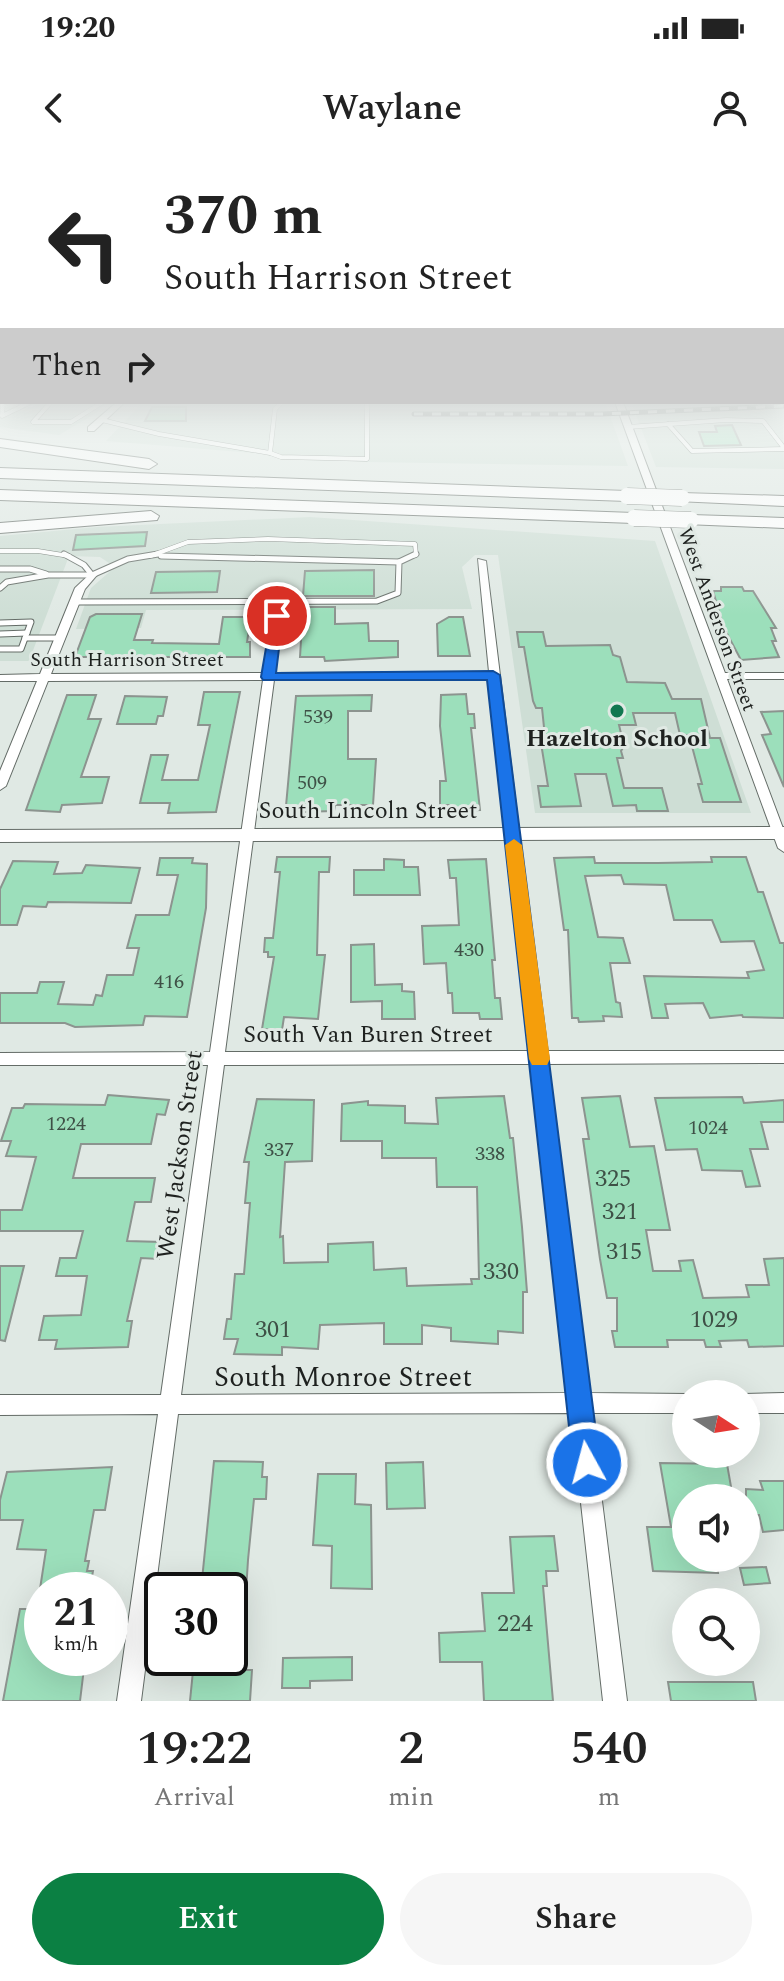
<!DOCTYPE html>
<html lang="en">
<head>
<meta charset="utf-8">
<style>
  body { margin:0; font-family:Spectral,serif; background:#f6f6f6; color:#222; height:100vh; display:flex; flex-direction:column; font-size:30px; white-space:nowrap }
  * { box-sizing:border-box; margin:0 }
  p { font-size:26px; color:#767676 }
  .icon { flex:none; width:44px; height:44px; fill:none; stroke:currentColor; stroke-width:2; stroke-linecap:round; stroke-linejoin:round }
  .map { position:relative; height:1541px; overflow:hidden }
  .details { display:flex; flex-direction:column; background:#fff; flex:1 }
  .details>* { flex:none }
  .banner { position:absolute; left:0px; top:0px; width:784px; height:244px; box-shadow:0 8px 32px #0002; background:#fff; color:#222; overflow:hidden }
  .needle { width:52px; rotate:102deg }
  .controls { position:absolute; left:672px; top:1220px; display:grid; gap:16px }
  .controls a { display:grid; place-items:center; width:88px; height:88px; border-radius:50%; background:#fff; box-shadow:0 8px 32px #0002; font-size:40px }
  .speed { position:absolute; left:24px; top:1412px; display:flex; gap:16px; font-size:40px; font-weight:700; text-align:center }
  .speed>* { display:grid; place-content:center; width:104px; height:104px; border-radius:50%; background:#fff; box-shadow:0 8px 32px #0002; line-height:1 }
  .speed small { font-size:20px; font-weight:400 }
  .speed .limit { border:4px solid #111; border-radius:12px; background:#fff; color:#111 }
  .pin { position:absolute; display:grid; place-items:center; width:68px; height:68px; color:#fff; margin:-34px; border:4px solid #fff; border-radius:50%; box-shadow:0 2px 8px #0007 }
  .me { position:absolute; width:88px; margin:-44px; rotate:353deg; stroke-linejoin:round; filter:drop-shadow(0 0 6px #0008) }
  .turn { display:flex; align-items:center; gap:28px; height:168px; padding:0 32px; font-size:36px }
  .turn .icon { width:104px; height:104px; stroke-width:2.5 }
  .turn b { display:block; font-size:56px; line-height:68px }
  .then { display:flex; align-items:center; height:76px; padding:0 32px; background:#0003; gap:16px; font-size:30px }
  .eta { display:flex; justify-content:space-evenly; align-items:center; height:136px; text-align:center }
  .eta b { font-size:48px; font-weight:600; line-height:56px }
  .action { display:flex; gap:16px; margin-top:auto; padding:16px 32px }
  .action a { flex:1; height:92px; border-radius:48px; background:#0b8043; color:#fff; font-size:32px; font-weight:600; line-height:92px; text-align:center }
  .action a+a { background:#f6f6f6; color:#222 }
  .status { display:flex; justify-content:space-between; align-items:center; height:56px; padding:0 40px; background:#fff; direction:ltr }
  .status svg { height:22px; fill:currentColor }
  header { display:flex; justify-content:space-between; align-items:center; height:104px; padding:0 32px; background:#fff; font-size:36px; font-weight:600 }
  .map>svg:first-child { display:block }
  .built { fill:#ceded5 }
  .building { fill:#9cdfbb; stroke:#8c948f; stroke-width:2 }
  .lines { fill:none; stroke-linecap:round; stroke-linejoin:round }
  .lane-far1-casing { stroke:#646c67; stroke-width:5 }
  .lane-casing { stroke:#646c67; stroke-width:7 }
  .street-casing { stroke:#646c67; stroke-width:2 }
  .secondary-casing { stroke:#646c67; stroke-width:2 }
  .highway-casing { stroke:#646c67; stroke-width:2 }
  .lane-far1 { stroke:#fff; stroke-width:4 }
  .lane { stroke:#fff; stroke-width:5 }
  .street { fill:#fff; fill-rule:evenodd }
  .secondary { fill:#fff; fill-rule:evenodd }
  .highway { fill:#fff; fill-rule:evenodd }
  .rail-casing { stroke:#353836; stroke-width:5 }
  .rail { stroke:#e0e9e4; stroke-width:3; stroke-dasharray:9; stroke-linecap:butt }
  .highway-bridge-casing { stroke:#646c67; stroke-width:17; stroke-linecap:butt }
  .highway-bridge { stroke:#fff; stroke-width:16 }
  .route { fill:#1a73e8; stroke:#114b97; stroke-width:2 }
  .slow { fill:#f59e0b }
  .poi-dot { fill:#127750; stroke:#e0e9e4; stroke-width:3 }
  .labels { text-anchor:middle; stroke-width:6; stroke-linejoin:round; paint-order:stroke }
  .far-street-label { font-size:20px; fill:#1e211f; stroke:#e0e9e4 }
  .number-label { font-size:20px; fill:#3e5046 }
  .poi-label { font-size:24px; font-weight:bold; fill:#1e211f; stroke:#e0e9e4 }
  .street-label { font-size:24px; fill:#1e211f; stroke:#e0e9e4 }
  .near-number-label { font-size:24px; fill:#3e5046 }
  .near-street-label { font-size:28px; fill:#1e211f; stroke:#e0e9e4 }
</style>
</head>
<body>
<div class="status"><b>19:20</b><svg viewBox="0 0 49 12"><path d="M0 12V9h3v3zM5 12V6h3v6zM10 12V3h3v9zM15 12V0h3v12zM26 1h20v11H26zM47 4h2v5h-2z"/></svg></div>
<header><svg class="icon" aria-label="back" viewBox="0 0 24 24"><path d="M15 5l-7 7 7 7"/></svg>Waylane<svg class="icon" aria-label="person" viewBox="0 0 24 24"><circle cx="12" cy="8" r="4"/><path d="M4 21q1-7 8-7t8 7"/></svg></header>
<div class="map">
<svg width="784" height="1541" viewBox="0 0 784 1541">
  <rect width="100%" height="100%" fill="#e0e9e4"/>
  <!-- built -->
  <g class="built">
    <polygon points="0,239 2,242 107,242 96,253 59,275 0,267"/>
    <polygon points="782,239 784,309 656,307 631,242 782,242"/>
    <polygon points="143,242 605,242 628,306 365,302 106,281"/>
    <polygon points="310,357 655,381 751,653 535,653 498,395 475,395 462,407 472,449 146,450 141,468 76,469 91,428 115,407 100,397 69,396 29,501 0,501 0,376 97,367"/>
  </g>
  <!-- building -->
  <g class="building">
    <polygon points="152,247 186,247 186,261 145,261"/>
    <polygon points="732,265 741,285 704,286 699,272 717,272 715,266"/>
    <polygon points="147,372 145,386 73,390 76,375"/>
    <polygon points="374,410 374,436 303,436 305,411"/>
    <polygon points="220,411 217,432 151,433 156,412"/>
    <polygon points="721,427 742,427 744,431 753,431 776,468 771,468 776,481 772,481 779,497 741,500 724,468 713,431 721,431"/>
    <polygon points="303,447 335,447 335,464 368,463 369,481 398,481 398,497 325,501 324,497 300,497"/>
    <polygon points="96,454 142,454 134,480 153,480 152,483 219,484 223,457 251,457 247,482 250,482 250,497 212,497 211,501 179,497 75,497 90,457"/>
    <polygon points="449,457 463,457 470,496 438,496 437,464"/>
    <polygon points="517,472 543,472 546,486 610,485 613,495 620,497 627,522 665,523 672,539 701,539 710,578 720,578 741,642 703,642 698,624 702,624 689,575 680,575 675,553 633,553 636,565 619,565 624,586 621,591 623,598 617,598 624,628 662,628 668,651 637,651 636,645 613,646 606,614 575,614 581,646 541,647 538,626 548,626 540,577 545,577 542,548 536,548 533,541 524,487 519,487"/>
    <polygon points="204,532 240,532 216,652 168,653 170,643 140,643 151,595 168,595 162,620 198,620 210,565 198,565"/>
    <polygon points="466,534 468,554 474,554 475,568 471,568 480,650 449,651 449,645 440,645 440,621 446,621 440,566 441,535"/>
    <polygon points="67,535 96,535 88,559 101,559 81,617 109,617 102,643 62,645 60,652 26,650"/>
    <polygon points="372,535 371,551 348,551 348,599 376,599 373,645 335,645 334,651 299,652 300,646 286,646 296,536"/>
    <polygon points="125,536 167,537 163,556 158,556 156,564 117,564"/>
    <polygon points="784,551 784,627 762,575 771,574 761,552"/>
    <polygon points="277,697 330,697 329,712 319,712 317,795 325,795 318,859 284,857 282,870 262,869 274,797 268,797 268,792 264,792 265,778 273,778 280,712 275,712"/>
    <polygon points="594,697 595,703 658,703 712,702 711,697 746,697 758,732 763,732 780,783 784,783 784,858 743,857 742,855 710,858 703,843 665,844 668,858 652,858 644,816 749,818 747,812 764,810 754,781 721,782 712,760 674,760 666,725 624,724 621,715 585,716 598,777 623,778 630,803 610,803 616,842 620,843 622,857 603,856 604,861 579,862 578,858 572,858 568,770 564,770 554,698"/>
    <polygon points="160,698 193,698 192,703 207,704 206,748 187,857 145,856 143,865 75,867 65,863 0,863 0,833 37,833 40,822 64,822 58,844 93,845 96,835 102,836 107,815 133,815 139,788 127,788 136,755 169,755 178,715 157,715"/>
    <polygon points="384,699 404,700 404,707 418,707 420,735 354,735 354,710 384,710"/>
    <polygon points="486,699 495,800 492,800 495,838 500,838 502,859 480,859 479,853 453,853 452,833 448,833 446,803 424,804 422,766 459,765 456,718 450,718 448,700"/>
    <polygon points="13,701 58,702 54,714 82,713 86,705 140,708 131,743 48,742 46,747 23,746 17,765 0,765 0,729"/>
    <polygon points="374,784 375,825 402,824 402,831 414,832 415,859 382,859 382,841 351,842 351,785"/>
    <polygon points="108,935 169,940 165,955 157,954 151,984 81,984 73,1018 155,1018 151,1042 135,1042 127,1081 162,1082 159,1099 141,1098 127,1161 132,1161 128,1187 55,1189 57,1180 39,1180 44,1156 81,1155 87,1116 56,1116 60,1098 76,1098 83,1071 0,1071 0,1050 22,1050 36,997 6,996 11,981 1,981 12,948 23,948 25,944 105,945"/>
    <polygon points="504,936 510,978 513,978 522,1067 527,1132 523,1132 523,1173 498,1171 498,1184 451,1181 451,1168 422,1165 422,1184 384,1184 384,1163 320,1165 318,1189 282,1187 282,1195 234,1194 238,1179 224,1179 227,1159 231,1159 235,1114 244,1114 250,1043 245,1043 249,1002 244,1002 257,939 314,940 312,1001 285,1002 280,1077 283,1076 284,1103 328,1102 328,1084 373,1082 374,1110 406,1108 407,1126 472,1124 471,1119 479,1119 477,1027 437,1027 436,998 382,998 382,981 341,981 342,944 368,941 368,945 405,946 405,963 438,964 436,938"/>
    <polygon points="620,936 630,987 654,986 670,1070 646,1070 653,1111 681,1111 679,1101 693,1100 703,1138 749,1137 746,1125 769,1125 764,1099 784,1098 784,1186 749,1187 747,1180 719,1181 721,1187 706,1187 704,1180 667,1180 668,1187 615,1187 612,1171 617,1171 617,1138 607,1138 600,1099 583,979 589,979 582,938"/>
    <polygon points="742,937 744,943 784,940 784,962 761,962 768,989 750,989 760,1026 746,1027 742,1011 702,1010 697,989 666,990 655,938"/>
    <polygon points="0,1106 24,1106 5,1181 0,1180"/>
    <polygon points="214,1301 263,1302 262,1317 267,1317 266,1339 254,1339 248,1400 241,1510 252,1510 250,1541 190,1541 193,1511 230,1510 230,1430 201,1430"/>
    <polygon points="423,1302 425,1348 387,1349 386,1303"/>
    <polygon points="660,1303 727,1304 733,1338 686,1338 686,1398 716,1398 718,1413 653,1411 647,1367 671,1367"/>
    <polygon points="112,1307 105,1350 94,1350 85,1401 89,1401 87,1411 93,1411 90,1428 40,1429 46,1390 17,1389 23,1360 0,1360 0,1340 7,1312"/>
    <polygon points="318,1314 356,1314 355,1344 371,1345 372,1429 331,1428 332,1386 313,1385"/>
    <polygon points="760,1321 784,1321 784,1370 763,1372 759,1355 746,1355 746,1329 763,1330"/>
    <polygon points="554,1376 558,1411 546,1411 547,1426 543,1426 553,1541 484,1541 482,1502 440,1502 439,1473 485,1471 482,1433 514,1433 510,1377"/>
    <polygon points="766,1407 770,1423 744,1425 740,1408"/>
    <polygon points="20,1449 42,1449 42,1498 71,1498 70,1508 84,1508 80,1541 3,1541"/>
    <polygon points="352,1497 352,1520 310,1521 310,1528 282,1528 283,1498"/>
    <polygon points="668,1522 753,1522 756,1541 671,1541"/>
  </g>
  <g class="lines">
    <defs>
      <g id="lane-far1">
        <polyline points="3,242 2,256 31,242"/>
        <polyline points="51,242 33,262 71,262 103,242"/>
        <polyline points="102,260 159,274 270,293 275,249 282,242"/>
        <polyline points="668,264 692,291 784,289"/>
        <polyline points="628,267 726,260 763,261 784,288"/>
        <polyline points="270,293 281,297 367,299 367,242"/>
        <polyline points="0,391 38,391 69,396"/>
        <polyline points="150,396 188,382 268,379 415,384 416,395 412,396"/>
        <polyline points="161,396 180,396"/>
      </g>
      <g id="lane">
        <polyline points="64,394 84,405 92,415"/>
        <polyline points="161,396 399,402"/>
        <polyline points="0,409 30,409 46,414"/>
        <polyline points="0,428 7,422 48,415 92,415 128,399 158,394"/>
        <polyline points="74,442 377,441 398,433 399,402 416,394"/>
        <polyline points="0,463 31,462 21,489 0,489"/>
        <polyline points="0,474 27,473"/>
        <polyline points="25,478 59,478"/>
      </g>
      <g id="street">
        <polygon points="117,242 125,242 94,271 88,271 88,267"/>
        <polygon points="615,242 623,242 725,513 784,513 784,519 727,519 784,671 784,692 778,688"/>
        <path d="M478,399L486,401L546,891H784V903L548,904L589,1233L688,1234H686V1253H591L627,1541H603L571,1253L178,1254L141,1541H117L158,1254L0,1255V1235H161L208,905H0V893L210,892L263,520L48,521L6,626L0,630V611L37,521H0V515L40,514L75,428L92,412L97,415L85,429L51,514L264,513L272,456L277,453L282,456L275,513L489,512ZM489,518L531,891L225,892L274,520ZM532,904L569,1233L181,1235L224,905Z"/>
        <polygon points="784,1233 784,1253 746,1253 746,1234 744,1234"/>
      </g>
      <polygon id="secondary" points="784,667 784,679 0,682 0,670"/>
      <g id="highway">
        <polygon points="0,279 149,299 157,304 149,309 0,287"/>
        <polygon points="0,308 627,331 635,336 627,341 0,318"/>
        <polygon points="0,330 634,353 642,358 634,363 0,340"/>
        <polygon points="682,333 784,336 784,346 676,341 676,335"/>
        <polygon points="151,351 159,356 157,360 0,373 0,363"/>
        <polygon points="691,355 784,358 784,368 685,364 683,360 685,356"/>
      </g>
    </defs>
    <!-- lane-far1 casing -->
    <use href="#lane-far1" class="lane-far1-casing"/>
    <!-- lane casing -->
    <use href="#lane" class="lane-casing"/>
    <!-- street casing -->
    <use href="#street" class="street-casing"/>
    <!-- secondary casing -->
    <use href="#secondary" class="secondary-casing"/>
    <!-- highway casing -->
    <use href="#highway" class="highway-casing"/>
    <!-- lane-far1 -->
    <use href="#lane-far1" class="lane-far1"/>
    <!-- lane -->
    <use href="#lane" class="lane"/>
    <!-- street -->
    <use href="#street" class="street"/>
    <!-- secondary -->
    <use href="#secondary" class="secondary"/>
    <!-- highway -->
    <use href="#highway" class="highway"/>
    <defs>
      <polyline id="rail" points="414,254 601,254 784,246"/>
    </defs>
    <!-- rail casing -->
    <use href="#rail" class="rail-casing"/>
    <!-- rail -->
    <use href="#rail" class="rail"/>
    <defs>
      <g id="highway-bridge">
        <polyline points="627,336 682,338"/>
        <polyline points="634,358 691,360"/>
      </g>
    </defs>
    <!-- highway-bridge casing -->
    <use href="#highway-bridge" class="highway-bridge-casing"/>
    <!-- highway-bridge -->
    <use href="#highway-bridge" class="highway-bridge"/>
  </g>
  <!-- sky -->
  <linearGradient id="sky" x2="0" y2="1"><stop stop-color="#73aec0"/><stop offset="0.53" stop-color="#f1f5f3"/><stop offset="1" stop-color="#f1f5f3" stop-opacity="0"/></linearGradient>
  <rect width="784" height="455" fill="url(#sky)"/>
  <!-- route -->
  <polygon class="route" points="272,453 283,456 276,513 493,511 500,515 600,1303 596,1312 587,1316 577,1312 573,1303 487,520 263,520 261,517"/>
  <!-- slow -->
  <polygon class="slow" points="514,679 522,685 550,899 547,905 532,905 529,899 505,685"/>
  <!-- markers -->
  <circle class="poi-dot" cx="617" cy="551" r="8"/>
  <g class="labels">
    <!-- far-street labels -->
    <g class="far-street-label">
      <text transform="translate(718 459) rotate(70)" y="7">West Anderson Street</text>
      <text x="127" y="506">South Harrison Street</text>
    </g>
    <!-- number labels -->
    <g class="number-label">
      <text x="318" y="563">539</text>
      <text x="312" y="629">509</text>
      <text x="469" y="796">430</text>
      <text x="169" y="828">416</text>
      <text x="66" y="970">1224</text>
      <text x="708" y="974">1024</text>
      <text x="279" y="996">337</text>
      <text x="490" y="1000">338</text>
    </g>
    <!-- poi labels -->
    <g class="poi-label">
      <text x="617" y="586">Hazelton School</text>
    </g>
    <!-- street labels -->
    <g class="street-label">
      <text x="368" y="658">South Lincoln Street</text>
      <text x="368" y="882">South Van Buren Street</text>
      <text transform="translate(179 995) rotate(-82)" y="8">West Jackson Street</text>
    </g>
    <!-- near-number labels -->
    <g class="near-number-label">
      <text x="613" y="1026">325</text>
      <text x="620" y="1059">321</text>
      <text x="624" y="1099">315</text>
      <text x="501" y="1119">330</text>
      <text x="714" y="1167">1029</text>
      <text x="273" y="1177">301</text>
      <text x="515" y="1471">224</text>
    </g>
    <!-- near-street labels -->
    <g class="near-street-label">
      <text x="343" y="1226">South Monroe Street</text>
    </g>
  </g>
</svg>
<div class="controls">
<a><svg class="needle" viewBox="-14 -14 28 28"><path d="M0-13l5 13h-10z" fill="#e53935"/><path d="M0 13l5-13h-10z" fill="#767676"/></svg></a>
<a><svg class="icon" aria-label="sound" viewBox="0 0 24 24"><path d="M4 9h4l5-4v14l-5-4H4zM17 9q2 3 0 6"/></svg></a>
<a><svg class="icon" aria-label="search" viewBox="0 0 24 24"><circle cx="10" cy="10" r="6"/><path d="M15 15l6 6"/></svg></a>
</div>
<div class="speed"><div>21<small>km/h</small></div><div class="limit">30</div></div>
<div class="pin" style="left:277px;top:456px;background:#d93025"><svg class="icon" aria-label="arrive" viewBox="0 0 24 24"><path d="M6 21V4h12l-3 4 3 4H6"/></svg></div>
<svg class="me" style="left:587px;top:1303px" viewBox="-20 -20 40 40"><circle r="17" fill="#1a73e8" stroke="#fff" stroke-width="3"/><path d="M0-11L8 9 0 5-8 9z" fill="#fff"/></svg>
<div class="banner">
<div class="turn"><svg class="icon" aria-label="left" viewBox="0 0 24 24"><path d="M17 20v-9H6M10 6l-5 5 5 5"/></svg><div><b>370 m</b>South Harrison Street</div></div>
<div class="then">Then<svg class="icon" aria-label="right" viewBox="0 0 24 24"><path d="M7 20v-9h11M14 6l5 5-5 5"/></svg></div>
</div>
</div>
<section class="details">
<div class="eta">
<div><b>19:22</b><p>Arrival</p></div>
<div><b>2</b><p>min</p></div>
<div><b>540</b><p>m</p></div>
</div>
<div class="action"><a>Exit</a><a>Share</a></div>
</section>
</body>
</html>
